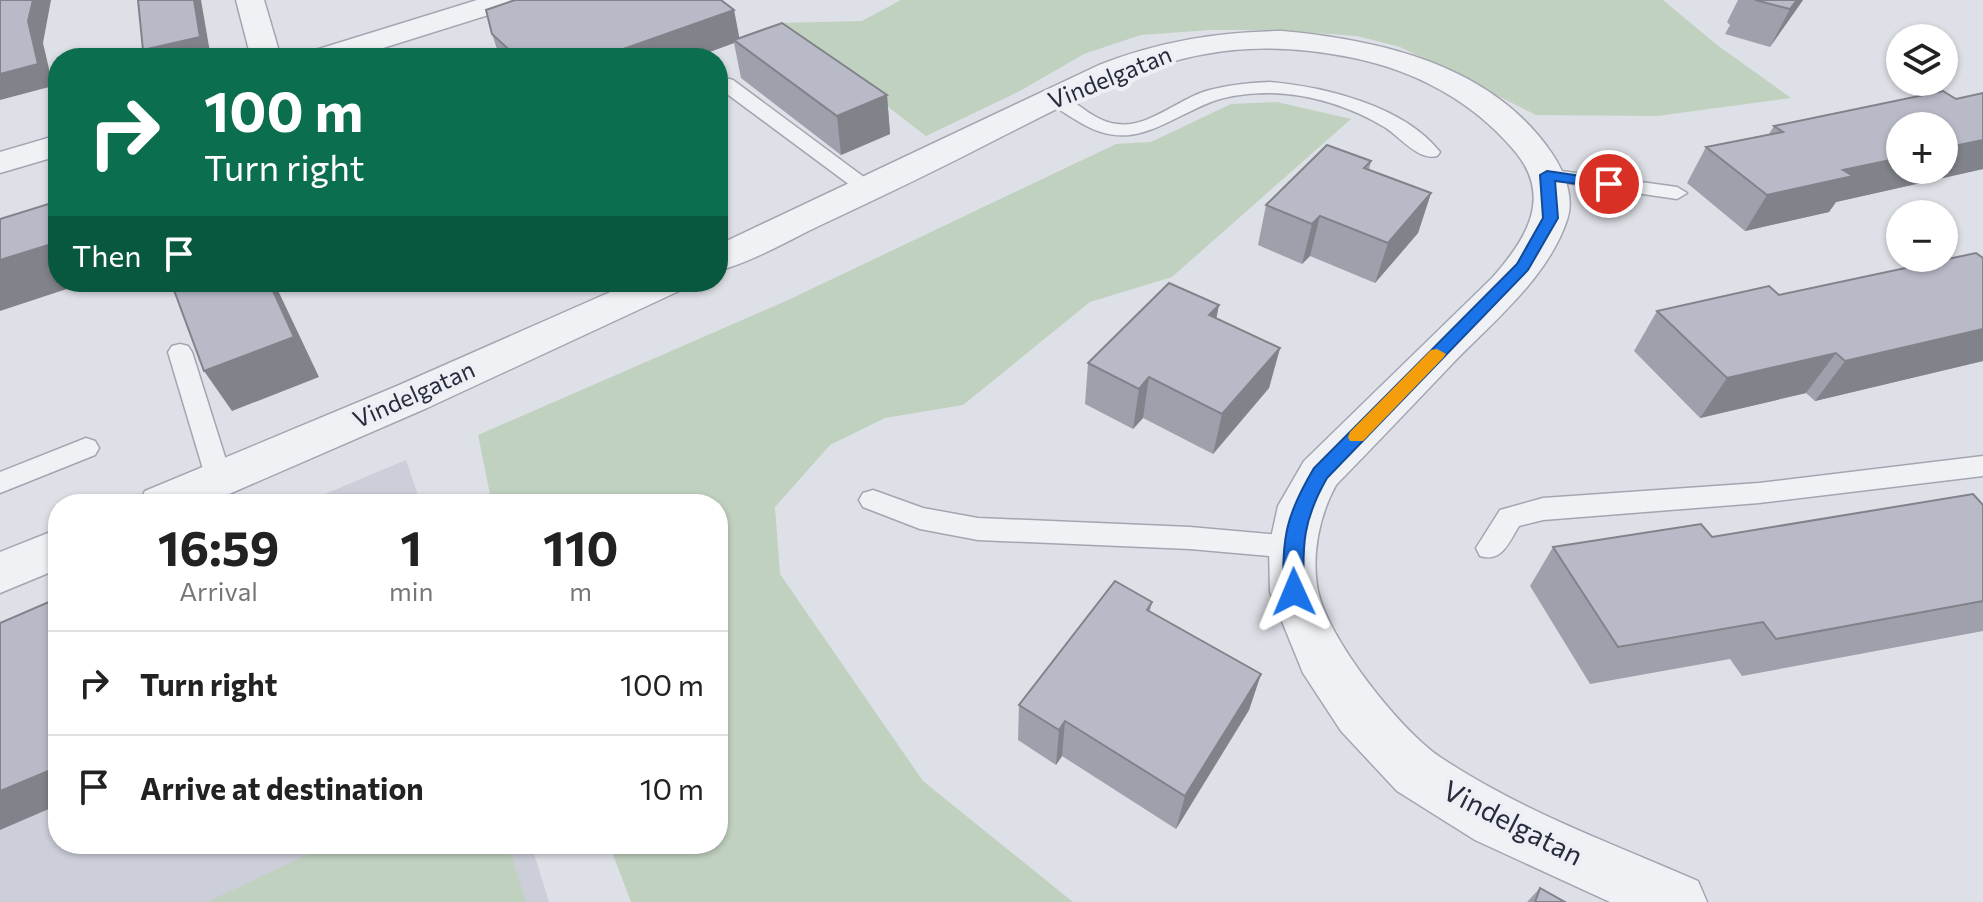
<!DOCTYPE html>
<html lang="en">
<head>
<meta charset="utf-8">
<style>
  body { margin:0; font-family:Commissioner,sans-serif; background:#f2f2f2; color:#222; height:100vh; display:flex; flex-direction:column; font-size:30px; white-space:nowrap }
  * { box-sizing:border-box; margin:0 }
  p { font-size:26px; color:#767676 }
  .icon { flex:none; width:44px; height:44px; fill:none; stroke:currentColor; stroke-width:2; stroke-linecap:round; stroke-linejoin:round }
  .map { position:relative; flex:1; overflow:hidden }
  .drawer { position:absolute; left:48px; top:494px; width:680px; height:360px; display:flex; flex-direction:column; background:#fff; border-radius:32px; box-shadow:0 2px 6px #0004 }
  .drawer>* { flex:none }
  .hud { position:absolute; left:48px; top:48px; width:680px; height:244px; border-radius:32px; box-shadow:0 2px 6px #0004; background:#0b6e4f; color:#fff; overflow:hidden }
  .buttons { position:absolute; left:1886px; top:24px; display:grid; gap:16px }
  .buttons a { display:grid; place-items:center; width:72px; height:72px; border-radius:50%; background:#fff; box-shadow:0 2px 6px #0004; font-size:40px }
  .pin { position:absolute; display:grid; place-items:center; width:68px; height:68px; color:#fff; margin:-34px; border:4px solid #fff; border-radius:50%; box-shadow:0 2px 8px #0007 }
  .me { position:absolute; width:88px; margin:-44px; rotate:359deg; stroke-linejoin:round; filter:drop-shadow(0 0 6px #0008) }
  .turn { display:flex; align-items:center; gap:28px; height:168px; padding:0 24px; font-size:36px }
  .turn .icon { width:104px; height:104px; stroke-width:2.5 }
  .turn b { display:block; font-size:56px; line-height:68px }
  .then { display:flex; align-items:center; height:76px; padding:0 24px; background:#0003; gap:16px; font-size:30px }
  .eta { display:flex; justify-content:space-evenly; align-items:center; height:136px; text-align:center }
  .eta b { font-size:48px; font-weight:700; line-height:56px }
  ul { padding:0; list-style:none }
  li { display:flex; align-items:center; gap:24px; height:104px; padding:0 24px; border-top:2px solid #e0e0e0 }
  li div { flex:1 }
  li b { display:block; font-size:30px }
  li em { font-style:normal }
  .map>svg:first-child { display:block }
  .built { fill:#cccfd9 }
  .green { fill:#c1d1bf }
  .lines { fill:none; stroke-linecap:round; stroke-linejoin:round }
  .lane-casing { stroke:#a3a6b1; stroke-width:3 }
  .street-casing { stroke:#a3a6b1; stroke-width:3 }
  .lane { fill:#f0f1f5; fill-rule:evenodd }
  .street { fill:#f0f1f5; fill-rule:evenodd }
  .wall { fill:#9ea1ab }
  .shaded-wall { fill:#81838b }
  .building { fill:#b8bbc7; stroke:#81838b; stroke-width:2 }
  .route { fill:#1a73e8; stroke:#114b97; stroke-width:2 }
  .slow { fill:#f59e0b }
  .labels { text-anchor:middle; stroke-width:8; stroke-linejoin:round; paint-order:stroke }
  .street-label { font-size:24px; fill:#272c3d; stroke:#edeff5 }
  .near-street-label { font-size:28px; fill:#272c3d; stroke:#edeff5 }
</style>
</head>
<body>
<div class="map">
<svg width="1983" height="902" viewBox="0 0 1983 902">
  <rect width="100%" height="100%" fill="#dee0e7"/>
  <!-- built -->
  <g class="built">
    <polygon points="406,460 421,504 301,504"/>
    <polygon points="58,605 58,844 531,844 549,902 0,902 0,629"/>
  </g>
  <!-- green -->
  <g class="green">
    <polygon points="901,0 1663,0 1717,45 1791,98 1657,116 1536,115 1400,47 1357,36 1273,30 1211,30 1141,35 1084,54 1018,92 926,136 779,23 862,21"/>
    <polygon points="1277,102 1351,119 1172,277 1090,302 963,405 885,418 830,445 775,507 780,574 923,781 1073,902 631,902 609,844 718,844 718,504 492,504 478,435 786,301 1116,144 1151,142 1231,104"/>
    <polygon points="330,844 508,844 526,902 207,902"/>
  </g>
  <g class="lines">
    <defs>
      <g id="lane">
        <polygon points="726,78 733,80 876,186 879,190 876,194 862,194 719,88 719,80"/>
        <path d="M1270,82C1326,87 1404,106 1440,152L1437,156C1419,161 1401,138 1386,128C1352,107 1311,94 1271,93C1251,93 1229,95 1211,102C1161,122 1130,155 1076,120C1066,114 1054,107 1047,98L1056,92L1063,94C1079,105 1097,122 1117,124C1147,128 1175,102 1203,92C1225,85 1248,83 1270,82Z"/>
        <polygon points="1547,169 1677,187 1687,193 1677,199 1540,179 1537,175 1540,171"/>
        <polygon points="180,344 188,346 192,352 232,479 228,486 219,489 210,486 206,479 168,352 172,346"/>
        <polygon points="86,438 95,441 99,448 95,455 0,493 0,472"/>
        <path d="M1983,456V476L1759,503L1543,520L1519,526C1509,542 1502,563 1480,556L1476,548L1500,510L1543,498L1759,483Z"/>
        <polygon points="873,490 923,508 978,518 1190,527 1293,536 1303,539 1307,547 1303,555 1293,558 1190,549 978,540 920,529 863,507 859,500 863,493"/>
      </g>
      <g id="street">
        <polygon points="236,0 264,0 281,58 251,58"/>
        <polygon points="477,0 521,0 517,6 351,58 305,58 309,52"/>
        <path d="M1282,31C1381,40 1491,65 1551,152C1564,171 1575,197 1567,220C1548,277 1495,320 1454,362C1415,403 1376,444 1336,485C1319,516 1311,556 1318,591C1328,639 1400,730 1440,757C1519,810 1611,843 1698,881L1707,902H1610L1475,840L1397,791L1341,731L1303,673L1270,592L1269,547L1278,506L1304,461L1493,277C1527,238 1554,196 1513,149C1472,101 1416,71 1354,58C1207,28 1128,73 1003,136C943,167 883,196 823,224C789,240 754,261 718,271V245L1099,65C1160,41 1218,32 1282,31Z"/>
        <polygon points="58,135 58,156 0,173 0,152"/>
        <polygon points="633,282 685,282 679,291 427,408 206,504 138,504 145,491 397,386"/>
        <polygon points="58,529 58,569 0,593 0,552"/>
      </g>
    </defs>
    <!-- lane casing -->
    <use href="#lane" class="lane-casing"/>
    <!-- street casing -->
    <use href="#street" class="street-casing"/>
    <!-- lane -->
    <use href="#lane" class="lane"/>
    <!-- street -->
    <use href="#street" class="street"/>
  </g>
  <!-- wall -->
  <g class="wall">
    <polygon points="1738,0 1803,0 1770,47 1725,34 1730,25 1727,22"/>
    <polygon points="734,10 739,38 887,95 890,134 841,155 741,78 734,43 693,58 500,58 492,34"/>
    <polygon points="1983,93 1983,169 1836,202 1829,212 1745,231 1687,183 1706,147 1769,134 1774,126 1956,99"/>
    <polygon points="1371,161 1369,170 1431,193 1418,233 1375,283 1310,256 1302,264 1258,245 1266,205"/>
    <polygon points="1983,258 1983,361 1815,401 1806,393 1700,418 1634,351 1657,311 1779,295"/>
    <polygon points="1219,305 1216,318 1280,348 1269,388 1213,454 1143,418 1133,429 1085,404 1088,363"/>
    <polygon points="1983,505 1983,631 1742,676 1730,659 1590,684 1530,586 1553,547 1712,537"/>
    <polygon points="1152,602 1150,611 1261,674 1249,710 1176,829 1062,756 1056,765 1018,740 1019,705"/>
    <polygon points="1540,888 1565,902 1527,902"/>
  </g>
  <!-- shaded-wall -->
  <g class="shaded-wall">
    <polygon points="33,0 51,0 43,43 53,86 0,100 0,74"/>
    <polygon points="194,0 201,0 211,58 147,58 143,50"/>
    <polygon points="1797,0 1803,0 1770,47 1790,9"/>
    <polygon points="734,10 740,41 734,40 734,43 693,58 598,58"/>
    <polygon points="887,95 890,134 841,155 837,116"/>
    <polygon points="1983,140 1983,169 1836,202 1829,212 1745,231 1767,195 1843,170 1900,158 1900,170 1944,170 1944,148"/>
    <polygon points="1431,193 1418,233 1375,283 1388,243"/>
    <polygon points="1320,216 1310,256 1302,264 1312,224"/>
    <polygon points="58,242 58,282 88,282 0,311 0,260"/>
    <polygon points="269,282 274,282 319,377 232,411 204,371"/>
    <polygon points="1219,305 1211,345 1209,315"/>
    <polygon points="1983,329 1983,361 1815,401 1845,361"/>
    <polygon points="1280,348 1269,388 1213,454 1222,414"/>
    <polygon points="1836,353 1806,393 1700,418 1727,378"/>
    <polygon points="1149,377 1143,418 1133,429 1139,389"/>
    <polygon points="1261,674 1249,710 1176,829 1185,796"/>
    <polygon points="1065,721 1062,756 1056,765 1059,730"/>
    <polygon points="58,767 58,805 0,830 0,791"/>
  </g>
  <!-- building -->
  <g class="building">
    <polygon points="0,0 33,0 28,21 38,64 0,74"/>
    <polygon points="138,0 194,0 200,37 143,50"/>
    <polygon points="515,0 721,0 734,10 598,58 518,58 492,34 486,10"/>
    <polygon points="1755,0 1797,0 1790,9"/>
    <polygon points="782,23 887,95 837,116 734,40"/>
    <polygon points="1943,91 1956,99 1983,93 1983,140 1944,148 1944,126 1900,126 1900,158 1843,170 1853,176 1767,195 1706,147 1783,132 1774,126"/>
    <polygon points="1327,145 1371,161 1364,168 1431,193 1388,243 1320,216 1312,224 1266,205"/>
    <polygon points="58,201 58,242 0,260 0,219"/>
    <polygon points="1976,253 1983,258 1983,329 1845,361 1836,353 1727,378 1657,311 1769,286 1779,295"/>
    <polygon points="171,282 269,282 294,337 204,371"/>
    <polygon points="1169,283 1219,305 1209,315 1280,348 1222,414 1149,377 1139,389 1088,363"/>
    <polygon points="1973,494 1983,505 1983,601 1776,639 1763,622 1618,647 1553,547 1701,524 1712,537"/>
    <polygon points="1115,581 1152,602 1147,610 1261,674 1185,796 1065,721 1059,730 1019,705"/>
    <polygon points="58,598 58,767 0,791 0,623"/>
    <polygon points="1540,888 1565,902 1535,902"/>
  </g>
  <!-- route -->
  <path class="route" d="M1547,171L1609,180L1616,184L1609,188L1555,181L1558,218L1528,270L1327,478C1303,520 1302,544 1304,592L1301,598L1294,600L1286,598L1283,592C1283,535 1285,517 1314,468L1517,264L1543,218L1540,175Z"/>
  <!-- slow -->
  <polygon class="slow" points="1437,349 1446,354 1443,358 1363,441 1350,441 1348,437 1350,432 1431,350"/>
  <g class="labels">
    <!-- street labels -->
    <g class="street-label">
      <text transform="translate(1110 78) rotate(-22)" y="8">Vindelgatan</text>
      <text transform="translate(414 395) rotate(-24)" y="8">Vindelgatan</text>
    </g>
    <!-- near-street labels -->
    <g class="near-street-label">
      <text transform="translate(1513 823) rotate(27)" y="10">Vindelgatan</text>
    </g>
  </g>
</svg>
<div class="buttons">
<a><svg class="icon" aria-label="layers" viewBox="0 0 24 24"><path d="M12 4l9 5-9 5-9-5zM3 14l9 5 9-5"/></svg></a>
<a>+</a>
<a>−</a>
</div>
<div class="pin" style="left:1609px;top:184px;background:#d93025"><svg class="icon" aria-label="arrive" viewBox="0 0 24 24"><path d="M6 21V4h12l-3 4 3 4H6"/></svg></div>
<svg class="me" style="left:1294px;top:592px" viewBox="-20 -20 40 40"><path d="M0-17L14 15 0 8-14 15z" fill="#1a73e8" stroke="#fff" stroke-width="4"/></svg>
<div class="hud">
<div class="turn"><svg class="icon" aria-label="right" viewBox="0 0 24 24"><path d="M7 20v-9h11M14 6l5 5-5 5"/></svg><div><b>100 m</b>Turn right</div></div>
<div class="then">Then<svg class="icon" aria-label="arrive" viewBox="0 0 24 24"><path d="M6 21V4h12l-3 4 3 4H6"/></svg></div>
</div>
<section class="drawer">
<div class="eta">
<div><b>16:59</b><p>Arrival</p></div>
<div><b>1</b><p>min</p></div>
<div><b>110</b><p>m</p></div>
</div>
<ul>
<li><svg class="icon" aria-label="right" viewBox="0 0 24 24"><path d="M7 20v-9h11M14 6l5 5-5 5"/></svg><div><b>Turn right</b></div><em>100 m</em></li>
<li><svg class="icon" aria-label="arrive" viewBox="0 0 24 24"><path d="M6 21V4h12l-3 4 3 4H6"/></svg><div><b>Arrive at destination</b></div><em>10 m</em></li>
</ul>
</section>
</div>
</body>
</html>
